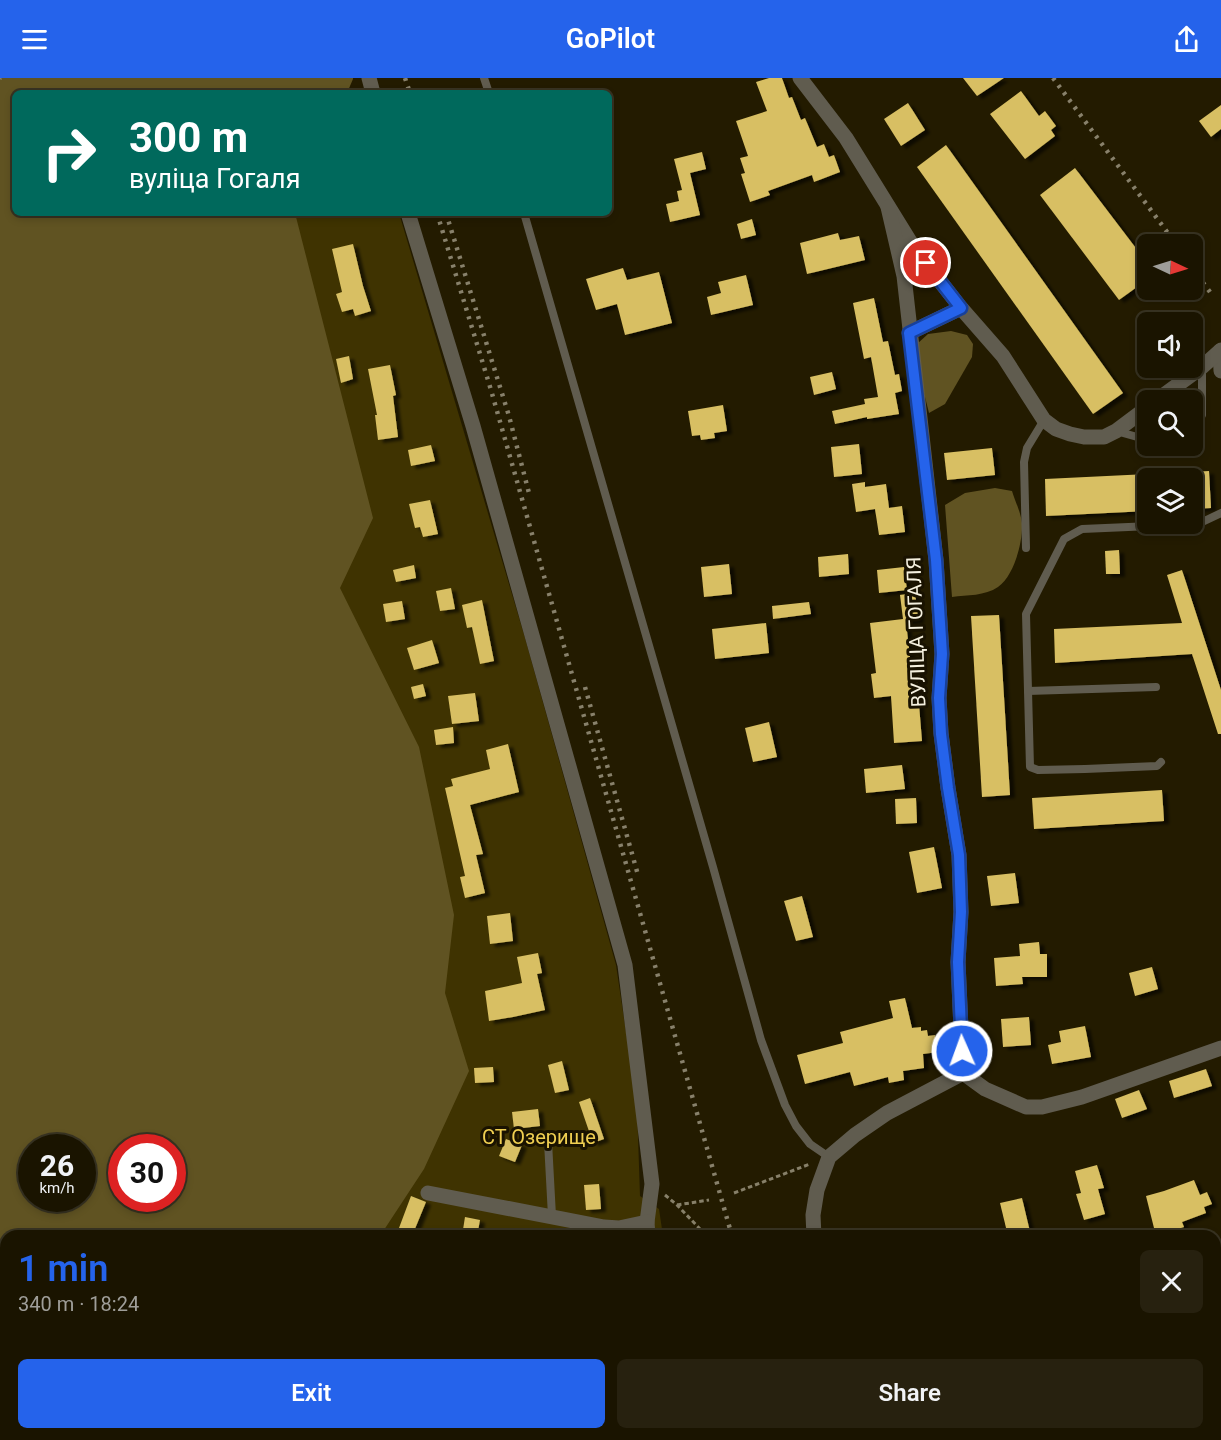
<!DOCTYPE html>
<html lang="en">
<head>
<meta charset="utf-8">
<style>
  body { margin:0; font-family:Roboto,sans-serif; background:#27210f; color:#f1f3f6; height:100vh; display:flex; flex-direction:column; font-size:22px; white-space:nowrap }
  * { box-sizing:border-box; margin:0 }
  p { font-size:20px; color:#9f9e99 }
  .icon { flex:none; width:33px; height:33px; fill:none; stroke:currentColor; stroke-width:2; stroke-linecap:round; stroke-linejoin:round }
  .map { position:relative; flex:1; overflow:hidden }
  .sheet { position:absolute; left:0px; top:1152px; width:1221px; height:210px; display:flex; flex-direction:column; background:#1a1400; border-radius:18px 18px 0 0; box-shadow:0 3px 9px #0003,0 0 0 2px #383322 }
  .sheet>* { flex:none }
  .guide { position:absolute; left:12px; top:12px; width:600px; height:126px; border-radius:9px; box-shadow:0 3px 9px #0003,0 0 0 2px #383322; background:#00695c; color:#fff; overflow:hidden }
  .needle { width:39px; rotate:94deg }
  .controls { position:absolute; left:1137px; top:156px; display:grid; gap:12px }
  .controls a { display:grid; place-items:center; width:66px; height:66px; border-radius:9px; background:#1a1400; box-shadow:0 3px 9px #0003,0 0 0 2px #383322; font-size:30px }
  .speed { position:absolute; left:18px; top:1056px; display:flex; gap:12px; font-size:30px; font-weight:700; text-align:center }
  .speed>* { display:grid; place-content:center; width:78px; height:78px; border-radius:50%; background:#1a1400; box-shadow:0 3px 9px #0003,0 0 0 2px #383322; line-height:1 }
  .speed small { font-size:15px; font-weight:400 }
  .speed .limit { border:9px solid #d22; background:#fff; color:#111 }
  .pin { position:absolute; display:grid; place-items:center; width:51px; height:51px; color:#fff; margin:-26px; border:3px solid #fff; border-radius:50%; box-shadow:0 2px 6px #0007 }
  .me { position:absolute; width:66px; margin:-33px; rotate:358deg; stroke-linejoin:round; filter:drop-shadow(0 0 4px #0008) }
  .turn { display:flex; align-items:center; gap:21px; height:126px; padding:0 18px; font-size:27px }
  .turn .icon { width:78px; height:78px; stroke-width:2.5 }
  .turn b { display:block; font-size:42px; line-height:51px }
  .round { display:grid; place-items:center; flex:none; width:63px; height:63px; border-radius:9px; background:#27210f }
  .head { display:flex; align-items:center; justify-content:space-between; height:102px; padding:0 18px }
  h1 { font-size:36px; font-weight:600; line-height:45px; color:#2563eb }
  .cta { display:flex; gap:12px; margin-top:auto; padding:12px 18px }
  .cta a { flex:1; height:69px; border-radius:9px; background:#2563eb; color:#fff; font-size:24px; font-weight:600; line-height:69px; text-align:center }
  .cta a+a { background:#27210f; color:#f1f3f6 }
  header { display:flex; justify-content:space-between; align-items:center; height:78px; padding:0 18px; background:#2563eb; color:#fff; font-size:27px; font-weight:600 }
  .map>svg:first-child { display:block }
  .green { fill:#3f3301 }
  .forest { fill:#605322; fill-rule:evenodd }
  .building { fill:#d8bf63; filter:url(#shadow) }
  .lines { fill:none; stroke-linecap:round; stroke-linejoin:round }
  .path { stroke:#878069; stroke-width:3; stroke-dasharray:4.5 3; stroke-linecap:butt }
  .lane { stroke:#605c4f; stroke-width:8 }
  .street { stroke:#605c4f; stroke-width:15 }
  .rail { stroke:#88816b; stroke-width:4.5; stroke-dasharray:3 6; stroke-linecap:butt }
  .route-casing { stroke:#184099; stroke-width:15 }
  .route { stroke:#2563eb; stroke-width:10 }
  .labels { text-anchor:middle; stroke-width:6; stroke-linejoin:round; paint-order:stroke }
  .street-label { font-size:20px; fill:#f6f1df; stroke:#191200 }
  .park-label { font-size:20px; fill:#f0cf51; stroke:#191200 }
</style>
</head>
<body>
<header><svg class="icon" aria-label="menu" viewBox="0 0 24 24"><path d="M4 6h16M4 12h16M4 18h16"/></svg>GoPilot<svg class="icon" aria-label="share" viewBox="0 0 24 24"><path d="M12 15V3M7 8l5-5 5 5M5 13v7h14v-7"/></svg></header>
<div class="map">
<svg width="1221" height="1362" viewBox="0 0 1221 1362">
  <defs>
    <filter id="shadow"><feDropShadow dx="5" dy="3" stdDeviation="1.5" flood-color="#0009"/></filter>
  </defs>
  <rect width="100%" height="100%" fill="#231b00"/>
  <!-- green -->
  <g class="green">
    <polygon points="285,135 399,135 525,560 616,887 637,1028 640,1118 659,1131 663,1158 370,1158 331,510"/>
    <polygon points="206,1356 697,1356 698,1362 201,1362"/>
  </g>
  <!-- forest -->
  <g class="forest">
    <path d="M0,0H353V1L347,15H15V135H295L373,440L340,510L419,669L454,837L445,915L469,993L424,1091L380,1158H6V1356H220L216,1362H0ZM32,1070H82V1120H32ZM122,1070H172V1120H122Z"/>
    <polygon points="951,253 967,257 973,266 972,279 945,326 929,335 922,307 917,266 928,256"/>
    <path d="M995,410L1012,413C1015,423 1021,435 1022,445C1023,464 1014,498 998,509C985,518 967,517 952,519L945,427L965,415Z"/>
    <polygon points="1221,1258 1221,1353 1215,1347 1215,1265"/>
    <polygon points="688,1356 734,1356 736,1362 690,1362"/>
    <polygon points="836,1356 868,1356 870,1362 838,1362"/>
  </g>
  <!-- building -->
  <g class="building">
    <polygon points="769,0 782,0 789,20 792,19 801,42 805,40 817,69 824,66 829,79 834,77 840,94 814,104 812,97 768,113 770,117 750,124 741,96 745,95 740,80 748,78 736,43 767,33 756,4"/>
    <polygon points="963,0 1004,0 977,18"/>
    <polygon points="1021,13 1039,38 1045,33 1056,48 1051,52 1055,58 1025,81 990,36"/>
    <polygon points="908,25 925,52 901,68 884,41"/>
    <polygon points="1221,27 1221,51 1211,59 1199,43"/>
    <polygon points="946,67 1123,315 1093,336 917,89"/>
    <polygon points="702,74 706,91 690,95 700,137 670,144 666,126 679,123 677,113 682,112 674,81"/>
    <polygon points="1075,90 1148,186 1148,201 1119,222 1040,117"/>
    <polygon points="752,141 756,157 741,161 737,146"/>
    <polygon points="838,155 840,162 859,158 865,182 807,196 800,165"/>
    <polygon points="353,166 363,208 371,233 355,238 353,231 342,234 336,216 342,214 332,171"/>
    <polygon points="623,190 627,202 659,194 672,245 625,257 617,226 596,232 586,201"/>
    <polygon points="746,197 753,227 711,237 707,219 721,215 718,204"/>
    <polygon points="874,220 883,264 888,263 895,297 899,296 902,313 895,315 899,336 867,341 867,339 835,346 832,333 865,326 864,321 878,319 871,279 864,281 853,225"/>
    <polygon points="349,278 353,301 341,305 336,281"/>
    <polygon points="390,287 396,317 393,318 398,359 378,362 375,337 377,337 368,291"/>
    <polygon points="832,294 836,311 814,317 810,299"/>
    <polygon points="723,327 727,353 714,355 715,360 701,362 700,357 692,358 688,333"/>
    <polygon points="859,366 862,396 834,399 831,369"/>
    <polygon points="431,367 435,383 411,388 408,372"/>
    <polygon points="992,370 995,397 947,402 944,375"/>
    <polygon points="1209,393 1211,430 1192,431 1192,394"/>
    <polygon points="1148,396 1148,433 1046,438 1045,401"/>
    <polygon points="865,404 865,409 886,406 889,430 902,428 905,454 879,457 875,431 856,434 852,406"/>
    <polygon points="430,422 438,456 423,459 420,449 415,450 409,426"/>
    <polygon points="1119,472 1120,496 1106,496 1105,473"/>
    <polygon points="848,476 849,496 819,499 818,479"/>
    <polygon points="729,486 732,516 704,519 701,489"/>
    <polygon points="414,487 416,500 396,504 393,492"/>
    <polygon points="904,489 907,512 879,515 877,492"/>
    <polygon points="1182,492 1221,612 1221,656 1218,656 1192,576 1055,585 1054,551 1182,545 1167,497"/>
    <polygon points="451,510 455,531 440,533 436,513"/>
    <polygon points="915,515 919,542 906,544 911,588 918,588 920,602 917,602 922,663 894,665 891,618 874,620 871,596 876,595 870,545 903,541 900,517"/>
    <polygon points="482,522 494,583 480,586 472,549 467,550 462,527"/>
    <polygon points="402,523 405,541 386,544 383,526"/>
    <polygon points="809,524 811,536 773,541 772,528"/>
    <polygon points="999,537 1010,717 982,719 971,538"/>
    <polygon points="766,545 769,575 715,581 712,551"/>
    <polygon points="432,562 439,585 414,592 407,570"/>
    <polygon points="423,606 426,618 414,621 411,609"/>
    <polygon points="475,615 479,643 452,646 448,618"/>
    <polygon points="769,644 777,679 753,684 745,650"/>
    <polygon points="453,649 454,665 436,667 434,652"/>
    <polygon points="508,666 519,714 470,727 483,776 476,777 485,815 465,820 460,799 465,798 445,710 453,708 451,701 490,691 486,672"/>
    <polygon points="902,687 905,711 866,715 864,691"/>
    <polygon points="1162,712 1164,743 1034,751 1032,720"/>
    <polygon points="916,720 917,745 896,746 895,721"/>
    <polygon points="934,769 942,810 917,815 909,774"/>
    <polygon points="1015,795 1019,825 991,828 987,798"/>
    <polygon points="802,818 813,859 796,863 784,823"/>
    <polygon points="510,835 513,863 490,866 487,838"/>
    <polygon points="1039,864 1040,876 1047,876 1047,899 1022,899 1023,906 996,908 994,880 1020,878 1019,866"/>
    <polygon points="538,875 542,895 537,896 545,932 513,939 489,943 485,913 522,905 517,879"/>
    <polygon points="1152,889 1158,911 1135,918 1129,895"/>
    <polygon points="905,920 912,950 921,949 921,953 927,952 928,958 935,957 938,974 923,976 924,990 903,993 904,1002 889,1005 888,999 854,1008 850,994 805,1006 797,977 843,965 840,954 893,940 889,923"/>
    <polygon points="1029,939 1031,967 1003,969 1001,941"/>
    <polygon points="1085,948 1091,979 1052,986 1048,967 1061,964 1059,953"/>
    <polygon points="562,983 569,1012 555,1015 548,987"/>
    <polygon points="493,989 494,1004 475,1005 474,990"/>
    <polygon points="1206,991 1212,1008 1174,1020 1169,1003"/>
    <polygon points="1139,1012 1147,1031 1122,1040 1115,1021"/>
    <polygon points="590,1020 604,1061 593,1065 579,1024"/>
    <polygon points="538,1031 540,1048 514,1051 512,1034"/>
    <polygon points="506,1061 522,1067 515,1084 499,1078"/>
    <polygon points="1097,1087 1104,1110 1098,1111 1105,1136 1084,1142 1076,1116 1081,1115 1075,1093"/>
    <polygon points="1194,1102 1200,1117 1207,1114 1212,1126 1204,1129 1206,1135 1182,1144 1184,1149 1156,1158 1146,1118 1164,1113"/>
    <polygon points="599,1106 601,1131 586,1132 584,1107"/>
    <polygon points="411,1118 426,1124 412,1158 396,1158"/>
    <polygon points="1022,1120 1031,1158 1008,1158 1000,1125"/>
    <polygon points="465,1139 480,1142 477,1158 462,1158"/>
  </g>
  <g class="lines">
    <!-- path -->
    <g class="path">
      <polyline points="0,1 1,0"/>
      <polyline points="734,1115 810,1086"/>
      <polyline points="665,1117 677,1127 702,1153 704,1158"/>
      <polyline points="677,1127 709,1122"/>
      <polyline points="759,1356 761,1362"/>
      <polyline points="1206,1356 1221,1362"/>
    </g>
    <!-- lane -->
    <g class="lane">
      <polyline points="484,0 489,15"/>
      <polyline points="524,135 713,789 761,962 785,1027 796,1048 810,1066 829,1079"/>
      <polyline points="1116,353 1148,362"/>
      <polyline points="1192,356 1202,337 1202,289"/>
      <polyline points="1026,470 1024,384 1027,370 1044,342"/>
      <polyline points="1028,613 1156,609"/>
      <polyline points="1161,684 1157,688 1085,691 1038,692 1030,689 1026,536 1064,461 1082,451 1198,446 1221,435"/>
      <polyline points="548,1064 552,1138"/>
      <polyline points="1215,1267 1221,1264"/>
    </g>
    <!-- street -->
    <g class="street">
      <polyline points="369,0 373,15"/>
      <polyline points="800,0 846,60 914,170 961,230 1003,278 1044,342 1056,351 1070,356 1084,359 1104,359 1116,353 1148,329"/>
      <polyline points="888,129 904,198 936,482 942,576 939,620 941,655 948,710 959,777 961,834 958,884 963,995"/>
      <polyline points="408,135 473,348 625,887 652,1106 647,1144 648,1158"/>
      <polyline points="909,255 961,230"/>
      <polyline points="1220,273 1221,293"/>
      <polyline points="1157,322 1202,289 1221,272"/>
      <polyline points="963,995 985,1011 1026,1029 1042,1029 1082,1019 1221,970"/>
      <polyline points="428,1115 604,1149 619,1150 647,1144"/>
      <polyline points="814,1158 813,1137 817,1112 829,1079 855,1057 887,1035 963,995"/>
      <polyline points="885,1356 888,1362"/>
      <polyline points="291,1362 297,1362"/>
      <polyline points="626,1362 627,1356"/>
    </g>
    <!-- rail -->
    <g class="rail">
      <polyline points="405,0 410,15"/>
      <polyline points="1053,0 1176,166"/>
      <polyline points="437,135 491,312 732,1158"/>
      <polyline points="446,135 509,338 530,419"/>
      <polyline points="1192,190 1210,214"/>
      <polyline points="585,609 638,797"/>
      <polyline points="797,1356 799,1362"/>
    </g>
  </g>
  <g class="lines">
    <defs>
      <polyline id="route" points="926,185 961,230 909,255 936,482 942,576 939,620 941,656 948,710 959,777 961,834 958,884 962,973"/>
    </defs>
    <!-- route casing -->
    <use href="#route" class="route-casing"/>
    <!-- route -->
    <use href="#route" class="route"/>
  </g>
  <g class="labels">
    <!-- street labels -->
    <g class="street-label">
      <text transform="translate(916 554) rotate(-92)" y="7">ВУЛІЦА ГОГАЛЯ</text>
    </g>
    <!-- park labels -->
    <g class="park-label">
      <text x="539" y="1066">СТ Озерище</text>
    </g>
  </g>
</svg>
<div class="controls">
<a><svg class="needle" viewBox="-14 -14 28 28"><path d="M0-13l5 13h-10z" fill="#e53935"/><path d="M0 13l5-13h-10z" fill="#9f9e99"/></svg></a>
<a><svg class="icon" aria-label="sound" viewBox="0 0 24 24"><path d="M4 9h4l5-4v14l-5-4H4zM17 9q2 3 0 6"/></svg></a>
<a><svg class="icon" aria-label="search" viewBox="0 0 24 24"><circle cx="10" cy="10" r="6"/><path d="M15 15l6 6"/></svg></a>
<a><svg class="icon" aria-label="layers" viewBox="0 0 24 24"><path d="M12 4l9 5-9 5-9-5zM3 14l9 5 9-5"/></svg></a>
</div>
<div class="speed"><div>26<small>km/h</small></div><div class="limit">30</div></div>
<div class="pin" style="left:926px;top:185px;background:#d93025"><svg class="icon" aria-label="arrive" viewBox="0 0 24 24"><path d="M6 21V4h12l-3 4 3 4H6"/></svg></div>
<svg class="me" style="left:962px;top:973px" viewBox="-20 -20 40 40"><circle r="17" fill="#2563eb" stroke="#fff" stroke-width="3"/><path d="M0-11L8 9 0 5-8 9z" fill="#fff"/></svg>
<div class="guide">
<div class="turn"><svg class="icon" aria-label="right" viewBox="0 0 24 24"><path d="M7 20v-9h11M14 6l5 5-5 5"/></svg><div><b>300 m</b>вуліца Гогаля</div></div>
</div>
<section class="sheet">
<div class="head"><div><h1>1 min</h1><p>340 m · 18:24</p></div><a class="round"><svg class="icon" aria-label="close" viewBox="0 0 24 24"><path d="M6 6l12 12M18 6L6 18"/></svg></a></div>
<div class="cta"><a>Exit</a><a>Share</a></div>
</section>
</div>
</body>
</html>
